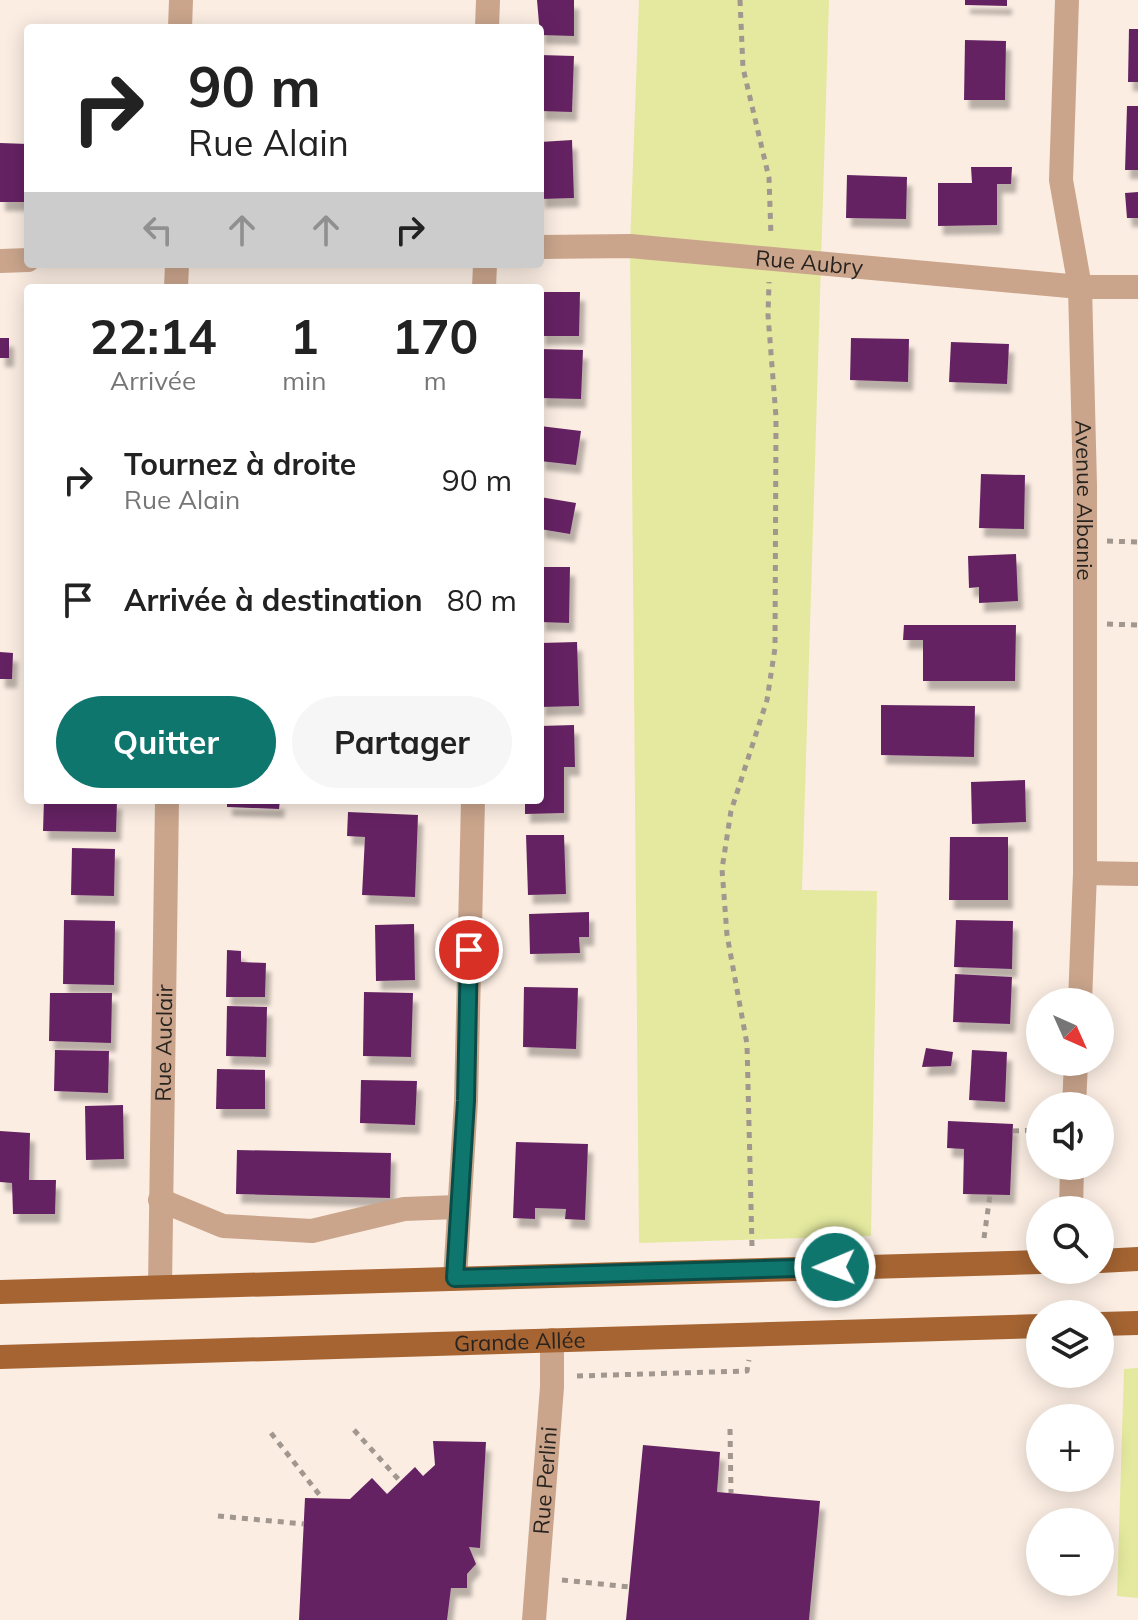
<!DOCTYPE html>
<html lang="fr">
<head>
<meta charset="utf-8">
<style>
  body { margin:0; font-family:Mulish,sans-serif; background:#f6f6f6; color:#222; height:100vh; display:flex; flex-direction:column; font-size:30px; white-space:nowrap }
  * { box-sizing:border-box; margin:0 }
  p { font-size:26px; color:#767676 }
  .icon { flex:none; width:44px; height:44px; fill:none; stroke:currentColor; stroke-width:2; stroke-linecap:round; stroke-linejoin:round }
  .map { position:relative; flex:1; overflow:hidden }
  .side { position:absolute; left:24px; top:284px; width:520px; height:520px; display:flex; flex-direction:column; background:#fff; border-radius:8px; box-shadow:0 4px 20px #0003 }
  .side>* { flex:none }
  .banner { position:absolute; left:24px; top:24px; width:520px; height:244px; border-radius:8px; box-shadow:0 4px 20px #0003; background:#fff; color:#222; overflow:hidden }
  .needle { width:52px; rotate:135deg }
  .buttons { position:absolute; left:1026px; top:988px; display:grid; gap:16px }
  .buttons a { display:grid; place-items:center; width:88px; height:88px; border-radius:50%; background:#fff; box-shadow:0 4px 20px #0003; font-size:40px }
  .pin { position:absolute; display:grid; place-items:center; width:68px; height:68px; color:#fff; margin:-34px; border:4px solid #fff; border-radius:50%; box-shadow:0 2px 8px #0007 }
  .me { position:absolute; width:88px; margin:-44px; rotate:269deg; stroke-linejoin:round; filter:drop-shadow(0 0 6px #0008) }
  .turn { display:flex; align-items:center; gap:28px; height:168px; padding:0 32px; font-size:36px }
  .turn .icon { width:104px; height:104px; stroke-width:2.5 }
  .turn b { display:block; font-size:56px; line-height:68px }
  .lanes { display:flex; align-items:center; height:76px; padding:0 32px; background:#0003; justify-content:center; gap:40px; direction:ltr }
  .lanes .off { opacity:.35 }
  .eta { display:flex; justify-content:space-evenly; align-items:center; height:136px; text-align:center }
  .eta b { font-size:48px; font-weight:700; line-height:56px }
  .button { display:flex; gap:16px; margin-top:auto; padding:16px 32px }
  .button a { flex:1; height:92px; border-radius:48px; background:#0f766e; color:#fff; font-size:32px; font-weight:700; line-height:92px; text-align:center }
  .button a+a { background:#f6f6f6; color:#222 }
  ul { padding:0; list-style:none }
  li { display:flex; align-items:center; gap:24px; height:120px; padding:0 32px }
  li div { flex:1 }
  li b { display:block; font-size:30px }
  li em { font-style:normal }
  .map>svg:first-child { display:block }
  .green { fill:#e4e99f }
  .building { fill:#652463; filter:url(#shadow) }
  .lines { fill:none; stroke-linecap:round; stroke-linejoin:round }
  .path { stroke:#a1978f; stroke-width:5; stroke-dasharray:6 6; stroke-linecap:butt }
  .minor { stroke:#caa58c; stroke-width:24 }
  .major { stroke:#a56432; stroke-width:24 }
  .route-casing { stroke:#0a4d48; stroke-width:20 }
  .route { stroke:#0f766e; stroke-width:14 }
  .labels { text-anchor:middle; stroke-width:8; stroke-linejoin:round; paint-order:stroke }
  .street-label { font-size:22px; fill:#28231f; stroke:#fbede2 }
</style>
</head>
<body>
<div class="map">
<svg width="1138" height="1620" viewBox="0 0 1138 1620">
  <defs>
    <filter id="shadow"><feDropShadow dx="5" dy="9" stdDeviation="2" flood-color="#0004"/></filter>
  </defs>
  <rect width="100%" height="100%" fill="#fbede2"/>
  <!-- green -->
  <g class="green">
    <polygon points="639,0 829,0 802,890 877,891 871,1236 639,1243 630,246"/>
    <polygon points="1138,1368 1138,1598 1117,1596 1124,1369"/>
  </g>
  <!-- building -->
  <g class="building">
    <polygon points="537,0 574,0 574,36 540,35"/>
    <polygon points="965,0 1007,0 1007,6 965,5"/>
    <polygon points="1129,29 1138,29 1138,82 1128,82"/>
    <polygon points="965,40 1006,41 1005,100 964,100"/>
    <polygon points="540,55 574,56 572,112 540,111"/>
    <polygon points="1127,106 1138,106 1138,170 1125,170"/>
    <polygon points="572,140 574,198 540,199 540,142"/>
    <polygon points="0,143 28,144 28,202 0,202"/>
    <polygon points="971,167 1012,167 1011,184 997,184 997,225 938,226 938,183 972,183"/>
    <polygon points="847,175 907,177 906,219 846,218"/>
    <polygon points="1138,192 1138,218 1127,218 1125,193"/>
    <polygon points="540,292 580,292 579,336 540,336"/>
    <rect x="0" y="338" width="9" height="20"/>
    <polygon points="851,338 909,339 908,382 850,380"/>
    <polygon points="951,342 1009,344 1007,384 949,382"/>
    <polygon points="540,349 583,350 581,399 540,398"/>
    <polygon points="540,426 581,431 576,465 540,461"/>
    <polygon points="981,474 1025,475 1024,529 979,528"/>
    <polygon points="540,497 576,503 570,534 540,529"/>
    <polygon points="1016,554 1018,601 979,603 979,587 969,588 968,556"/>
    <polygon points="540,567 570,567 569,623 540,622"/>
    <polygon points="904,625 1016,625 1015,681 923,681 923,640 903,640"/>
    <polygon points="577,642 579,706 540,707 540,643"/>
    <polygon points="0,652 13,653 12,679 0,679"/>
    <polygon points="881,705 975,706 974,757 881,755"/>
    <polygon points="574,725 575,767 564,767 564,813 525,814 525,800 540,800 540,726"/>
    <polygon points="1025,780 1026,822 972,824 971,782"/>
    <polygon points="44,800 117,800 116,832 43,831"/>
    <polygon points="227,800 280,800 279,809 227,807"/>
    <polygon points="348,812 418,815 415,897 362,895 365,837 347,836"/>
    <polygon points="526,835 564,835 566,894 528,895"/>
    <polygon points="950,837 1008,837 1008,900 949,900"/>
    <polygon points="72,848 115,849 114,896 71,895"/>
    <polygon points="589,912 589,937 579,937 580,953 530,954 529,914"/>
    <polygon points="64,920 115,921 114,985 63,984"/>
    <polygon points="956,920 1013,921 1012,969 954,967"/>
    <polygon points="414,924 415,980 376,981 375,925"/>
    <polygon points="227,950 241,951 241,962 266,963 265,997 226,997"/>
    <polygon points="955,974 1012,977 1010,1024 953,1022"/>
    <polygon points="524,987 578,988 576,1049 523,1047"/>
    <polygon points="364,992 413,993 411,1057 363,1056"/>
    <polygon points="50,993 112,993 111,1043 49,1041"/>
    <polygon points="227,1006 267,1007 266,1057 226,1056"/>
    <polygon points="926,1048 953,1052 951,1066 922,1067"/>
    <polygon points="55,1050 109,1051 108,1093 54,1091"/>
    <polygon points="972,1050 1007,1052 1005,1102 969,1100"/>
    <polygon points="217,1069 265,1070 265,1109 216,1109"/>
    <polygon points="361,1080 417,1081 415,1125 360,1123"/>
    <polygon points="123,1105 124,1159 86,1160 85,1106"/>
    <polygon points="948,1121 1013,1124 1010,1195 963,1194 964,1149 947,1148"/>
    <polygon points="0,1131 30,1133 29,1180 56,1180 55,1214 13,1214 12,1183 0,1182"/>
    <polygon points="516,1142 588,1144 585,1220 565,1219 566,1209 535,1208 535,1219 513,1218"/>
    <polygon points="237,1150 391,1153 390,1198 236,1194"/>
    <polygon points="433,1441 486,1442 480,1548 469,1547 476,1564 467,1574 467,1588 451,1588 447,1620 299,1620 305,1498 350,1499 372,1478 387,1494 415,1467 423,1476 435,1465"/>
    <polygon points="643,1445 720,1452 717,1492 820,1501 809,1620 626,1620"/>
  </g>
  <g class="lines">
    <!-- path -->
    <g class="path">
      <polyline points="740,0 743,68 769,178 771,236"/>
      <polyline points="1107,541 1138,542"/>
      <polyline points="1107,624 1138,625"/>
      <polyline points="1013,1131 1040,1130"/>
      <polyline points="984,1238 990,1195"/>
      <polyline points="752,1246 747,1044 727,935 722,869 731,811 767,700 775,648 776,417 768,315 769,282"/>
      <polyline points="577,1376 747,1371 749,1360"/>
      <polyline points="730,1429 731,1493"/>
      <polyline points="354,1430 400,1481"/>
      <polyline points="271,1433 322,1498"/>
      <polyline points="218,1516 304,1524"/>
      <polyline points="562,1580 630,1587"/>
    </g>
    <!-- minor -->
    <g class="minor">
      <path id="s1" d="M1067,0L1061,180L1080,287L1085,485V873L1080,1002"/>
      <polyline points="180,28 181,0"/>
      <polyline points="487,28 488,0"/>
      <path id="s2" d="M540,247L630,246L1080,287H1138"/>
      <polyline points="0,261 28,260"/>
      <polyline points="176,288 177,264"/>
      <polyline points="484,288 485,264"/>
      <polyline points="1085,873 1138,874"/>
      <polyline points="1074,1106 1076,1062"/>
      <polyline points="160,1200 223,1226 312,1231 404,1209 457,1207"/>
      <polyline points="1071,1210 1072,1166"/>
      <polyline points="455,1278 466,1101 473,800"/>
      <path id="s3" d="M160,1287L167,800"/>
      <path id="s4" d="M534,1620L552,1387V1340"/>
    </g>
    <!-- major -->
    <g class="major">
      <polyline points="1100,1261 1138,1259"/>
      <polyline points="0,1292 1040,1262"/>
      <polyline points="1100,1324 1138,1323"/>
      <path id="s5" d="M0,1357L1040,1326"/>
    </g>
  </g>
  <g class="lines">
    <defs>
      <polyline id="route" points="469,950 466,1101 455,1278 835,1267"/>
    </defs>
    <!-- route casing -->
    <use href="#route" class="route-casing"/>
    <!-- route -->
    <use href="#route" class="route"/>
  </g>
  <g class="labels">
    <!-- street labels -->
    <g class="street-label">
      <text dy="8" stroke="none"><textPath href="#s2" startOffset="270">Rue Aubry</textPath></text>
      <text dy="8" stroke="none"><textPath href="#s1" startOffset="502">Avenue Albanie</textPath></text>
      <text dy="8" stroke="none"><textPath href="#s3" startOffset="244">Rue Auclair</textPath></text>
      <text dy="8" stroke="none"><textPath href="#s5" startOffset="520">Grande Allée</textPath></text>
      <text dy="8" stroke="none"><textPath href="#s4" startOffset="140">Rue Perlini</textPath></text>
    </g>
  </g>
</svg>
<div class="buttons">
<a><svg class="needle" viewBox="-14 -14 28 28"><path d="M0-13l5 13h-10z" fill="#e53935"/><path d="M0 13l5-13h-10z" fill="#767676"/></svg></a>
<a><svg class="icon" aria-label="sound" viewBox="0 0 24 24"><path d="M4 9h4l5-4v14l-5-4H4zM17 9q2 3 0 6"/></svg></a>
<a><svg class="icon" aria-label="search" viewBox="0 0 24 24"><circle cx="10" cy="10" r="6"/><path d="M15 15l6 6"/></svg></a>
<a><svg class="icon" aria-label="layers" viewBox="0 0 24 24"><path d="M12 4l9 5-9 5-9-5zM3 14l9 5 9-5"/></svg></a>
<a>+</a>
<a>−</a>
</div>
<div class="pin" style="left:469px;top:950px;background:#d93025"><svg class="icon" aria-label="arrive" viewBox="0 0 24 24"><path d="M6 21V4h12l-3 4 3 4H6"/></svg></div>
<svg class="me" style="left:835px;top:1267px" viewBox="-20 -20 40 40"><circle r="17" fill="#0f766e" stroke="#fff" stroke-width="3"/><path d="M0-11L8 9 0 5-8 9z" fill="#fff"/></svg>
<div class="banner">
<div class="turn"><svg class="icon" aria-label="right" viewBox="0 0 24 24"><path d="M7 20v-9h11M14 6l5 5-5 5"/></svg><div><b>90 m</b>Rue Alain</div></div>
<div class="lanes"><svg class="icon off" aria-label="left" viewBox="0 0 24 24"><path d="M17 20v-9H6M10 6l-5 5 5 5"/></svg><svg class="icon off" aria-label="ahead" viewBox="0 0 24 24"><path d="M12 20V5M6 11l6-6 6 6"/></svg><svg class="icon off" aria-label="ahead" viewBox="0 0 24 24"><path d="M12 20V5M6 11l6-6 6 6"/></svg><svg class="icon" aria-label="right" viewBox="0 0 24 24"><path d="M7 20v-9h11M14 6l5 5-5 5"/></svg></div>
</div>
<section class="side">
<div class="eta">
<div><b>22:14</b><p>Arrivée</p></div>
<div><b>1</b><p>min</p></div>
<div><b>170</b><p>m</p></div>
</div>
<ul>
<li><svg class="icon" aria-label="right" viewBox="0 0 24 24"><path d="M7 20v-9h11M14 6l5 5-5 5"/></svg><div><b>Tournez à droite</b><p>Rue Alain</p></div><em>90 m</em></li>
<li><svg class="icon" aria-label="arrive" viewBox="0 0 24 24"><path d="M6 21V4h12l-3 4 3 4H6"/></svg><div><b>Arrivée à destination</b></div><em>80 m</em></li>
</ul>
<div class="button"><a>Quitter</a><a>Partager</a></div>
</section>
</div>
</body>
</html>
